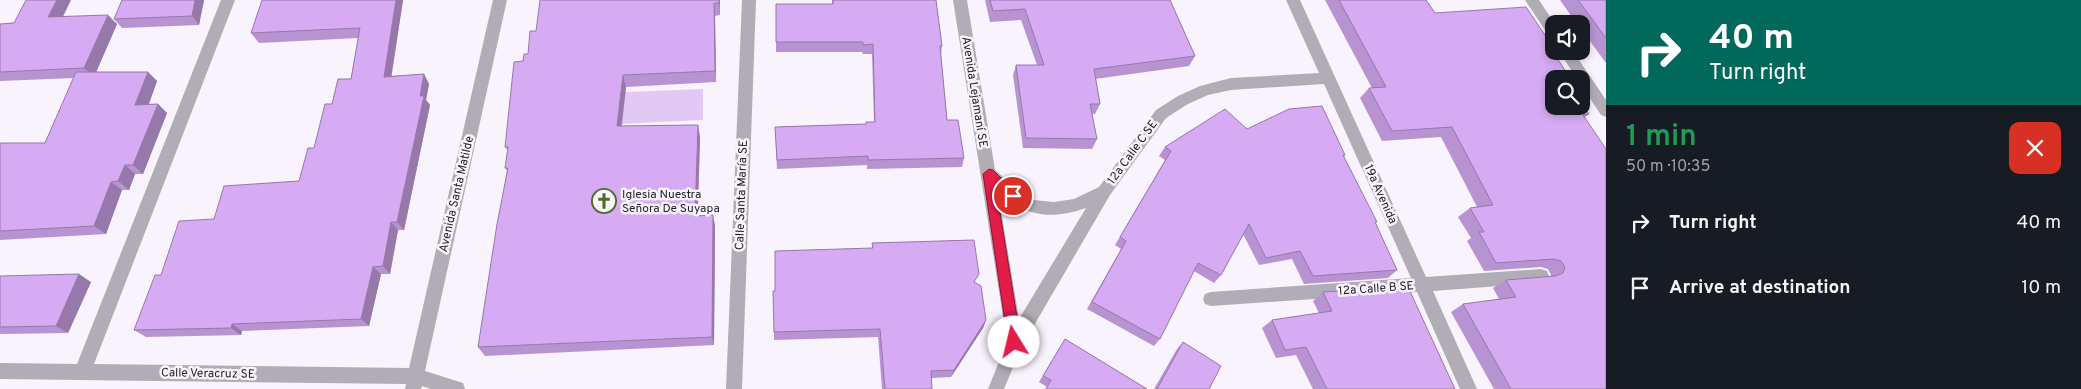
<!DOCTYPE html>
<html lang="en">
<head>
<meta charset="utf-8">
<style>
  body { margin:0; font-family:Overpass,sans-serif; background:#20242c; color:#f1f3f6; height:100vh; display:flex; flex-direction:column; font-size:19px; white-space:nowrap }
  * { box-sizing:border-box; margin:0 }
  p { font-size:16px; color:#9ea1a6 }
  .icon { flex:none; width:28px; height:28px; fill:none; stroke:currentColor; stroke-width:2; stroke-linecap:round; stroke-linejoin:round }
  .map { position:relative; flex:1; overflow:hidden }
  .side { display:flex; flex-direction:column; background:#171b24; width:475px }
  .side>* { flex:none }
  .hud { background:#00695c; color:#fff; overflow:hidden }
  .controls { position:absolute; left:1545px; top:15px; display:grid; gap:10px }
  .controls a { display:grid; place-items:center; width:45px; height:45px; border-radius:10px; background:#171b24; box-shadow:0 2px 8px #0003; font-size:25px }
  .pin { position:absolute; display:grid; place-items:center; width:42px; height:42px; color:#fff; margin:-21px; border:2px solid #fff; border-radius:50%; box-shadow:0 1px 5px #0007 }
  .me { position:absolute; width:55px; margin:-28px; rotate:351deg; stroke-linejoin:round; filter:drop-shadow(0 0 4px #0008) }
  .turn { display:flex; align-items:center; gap:18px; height:105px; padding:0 20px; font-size:22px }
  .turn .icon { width:65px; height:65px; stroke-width:2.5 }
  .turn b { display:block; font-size:35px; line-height:42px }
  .round { display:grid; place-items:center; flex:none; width:52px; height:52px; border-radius:10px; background:#20242c }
  .headline { display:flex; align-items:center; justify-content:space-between; height:85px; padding:0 20px }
  h1 { font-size:30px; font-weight:600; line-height:38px; color:#1e9e55 }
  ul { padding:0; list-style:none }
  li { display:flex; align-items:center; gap:15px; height:65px; padding:0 20px }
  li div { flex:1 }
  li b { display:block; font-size:19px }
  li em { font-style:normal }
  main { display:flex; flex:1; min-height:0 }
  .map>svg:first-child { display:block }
  .green { fill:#e2c9f5 }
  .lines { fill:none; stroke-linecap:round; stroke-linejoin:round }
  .minor { fill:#b1adb4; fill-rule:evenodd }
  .wall { fill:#b893d1 }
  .shaded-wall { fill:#9678aa }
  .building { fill:#d6abf3; stroke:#9678aa }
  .route { fill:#e11d48; stroke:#92132f }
  .labels { text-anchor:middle; stroke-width:5; stroke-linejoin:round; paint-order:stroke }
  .street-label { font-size:12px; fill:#242127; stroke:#f8f3fd }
  .poi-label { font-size:12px; fill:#242127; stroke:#f8f3fd; text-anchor:start }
</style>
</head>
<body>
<main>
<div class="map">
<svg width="1606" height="389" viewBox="0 0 1606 389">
  <rect width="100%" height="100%" fill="#f8f3fd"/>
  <!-- green -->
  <polygon class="green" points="703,89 703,120 597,125 599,93"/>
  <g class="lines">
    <!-- minor -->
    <g class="minor">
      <polygon points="221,0 235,0 94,364 409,368 493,0 507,0 425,371 463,383 465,389 431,389 422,386 421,389 405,389 406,384 0,379 0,363 77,364"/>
      <polygon points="742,0 756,0 742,389 726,389"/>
      <path d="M953,0H967L995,170L1020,192L1034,200L1054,202L1074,199L1099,187L1156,110L1178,96L1200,86L1231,78L1319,73L1286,0H1300L1426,277L1541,269L1547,271L1549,276L1547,281L1541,283L1433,291L1477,389H1460L1417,292L1211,306L1205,304L1203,299L1205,294L1211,292L1411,278L1324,84L1231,90L1208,95L1188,104L1166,118L1110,195L1022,346L1004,389H988L1007,342ZM998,192C1026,217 1052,220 1086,208L1019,319Z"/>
      <polygon points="1525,0 1539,0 1555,24 1554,24 1554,37 1549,36"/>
      <polygon points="1559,51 1573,51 1606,100 1606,117 1601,115 1581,85 1581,79 1577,79"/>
    </g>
  </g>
  <!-- wall -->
  <g class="wall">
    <polygon points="204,0 199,25 122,28 114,19"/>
    <polygon points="403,0 391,76 424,74 429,84 426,100 430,105 404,230 398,230 390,274 381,274 369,326 242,331 241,335 146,337 134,330 161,275 214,219 299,181 314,148 351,79 358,38 259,43 251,33"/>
    <polygon points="720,0 720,15 715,16 716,82 626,87 622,126 700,137 698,216 715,225 714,345 485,356 478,347 507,171 505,168 508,151 505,147 523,61 528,54 536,31"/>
    <polygon points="832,0 936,0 942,46 941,55 947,120 964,158 962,167 867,169 867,165 777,169 775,127 865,124 874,122 872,54 863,54 862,52 776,52 776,42 832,4"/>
    <polygon points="985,0 1170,0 1195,56 1189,66 1095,79 1100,104 1095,114 1092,114 1097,139 1092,149 1023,148 1013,75 1016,65 1037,65 1021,20 990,22"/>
    <polygon points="1325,0 1426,0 1435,13 1549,41 1547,43 1554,79 1589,114 1585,117 1606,389 1494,389 1451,312 1463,304 1499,299 1493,288 1506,280 1550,277 1551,275 1548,269 1541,267 1484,271 1467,241 1471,238 1458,217 1470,208 1477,207 1441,137 1382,141 1360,98 1369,88 1372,88"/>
    <polygon points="1560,0 1606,0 1606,63 1581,29 1581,24 1577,24"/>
    <polygon points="63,17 117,24 96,72 148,72 157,81 149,104 158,104 167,113 143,174 135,174 129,190 122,190 106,234 0,240 0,143 45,143 74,78 0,81 0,24"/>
    <polygon points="1247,129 1345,155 1344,157 1397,270 1388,278 1304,284 1292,259 1259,265 1243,234 1221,275 1214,283 1194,271 1160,339 1154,346 1087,309 1121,249 1115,245 1165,160 1159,156 1165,147"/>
    <polygon points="872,243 975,283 986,320 983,328 951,377 932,378 932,389 882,389 878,337 774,340 774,332 775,291 872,248"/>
    <polygon points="0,276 91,282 68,333 0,334"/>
    <polygon points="1323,292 1455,389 1313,389 1296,355 1276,358 1262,328 1272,320 1319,313 1313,301"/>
    <polygon points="1065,339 1147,389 1045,389 1047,387 1039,382"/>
    <polygon points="1183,342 1209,389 1154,389 1177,349"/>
  </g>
  <!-- shaded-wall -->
  <g class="shaded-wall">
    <polygon points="57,0 71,0 58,27 48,17"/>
    <polygon points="195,0 204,0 199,25 192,16"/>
    <polygon points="396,0 403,0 390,86 384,77"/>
    <polygon points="719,0 720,0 720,15"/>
    <polygon points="714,3 715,16 716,82 715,71"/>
    <polygon points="108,15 117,24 94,77 84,68"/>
    <polygon points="148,72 157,81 145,114 135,105"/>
    <polygon points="424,74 429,84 426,100 430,105 404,230 397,222"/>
    <polygon points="623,75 626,87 620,137 617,126"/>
    <polygon points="158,104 167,113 143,174 133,165"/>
    <polygon points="698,125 700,137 697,226 695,216"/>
    <polygon points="125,165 135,174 129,190 118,181"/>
    <polygon points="111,182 122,190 106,234 94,226"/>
    <polygon points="713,215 715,225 714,345 712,337"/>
    <polygon points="391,222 398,230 390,274 383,266"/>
    <polygon points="373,267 381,274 369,326 361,319"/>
    <polygon points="79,274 91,282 68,333 56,326"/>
    <polygon points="986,320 983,328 951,377 954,370"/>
    <polygon points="232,324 242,331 241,335 231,328"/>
  </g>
  <!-- building -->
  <g class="building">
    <polygon points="26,0 57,0 48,17 108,15 84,68 0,72 0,24 14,23"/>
    <polygon points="122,0 195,0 192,16 114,19"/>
    <polygon points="262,0 396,0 384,77 424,74 420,96 424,96 397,222 391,222 383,266 373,267 361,319 232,324 231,328 134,330 155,275 161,275 179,221 214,219 224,186 299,181 308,148 314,148 325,104 332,104 338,79 351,79 360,28 251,33"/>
    <polygon points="540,0 719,0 719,3 714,3 715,71 623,75 617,126 698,125 695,216 713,215 712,337 478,347 497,224 508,168 505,168 508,147 505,147 514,62 523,61 524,54 528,54 530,31 536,31"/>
    <polygon points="833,0 936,0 942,46 940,46 947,120 958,120 964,158 868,160 868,156 777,160 775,127 866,124 866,122 875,122 873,44 863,45 863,42 776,42 776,4 833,4"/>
    <polygon points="990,0 1170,0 1195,56 1094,69 1100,104 1090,104 1097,139 1026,138 1016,65 1044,65 1025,9 993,11"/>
    <polygon points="1339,0 1426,0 1435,13 1526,7 1549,41 1546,42 1571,79 1554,79 1554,106 1581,106 1581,103 1589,114 1583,115 1606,149 1606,389 1511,389 1463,304 1516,297 1506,280 1555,276 1563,273 1565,267 1561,261 1554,259 1496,263 1479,232 1484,232 1470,208 1493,205 1452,127 1392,131 1369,88 1386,87"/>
    <polygon points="1578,0 1606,0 1606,38"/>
    <polygon points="76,72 148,72 135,105 158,104 133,165 125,165 118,181 111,182 94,226 0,231 0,143 45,143"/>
    <polygon points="1322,106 1345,155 1343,155 1377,222 1375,222 1397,270 1313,276 1300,251 1266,258 1249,224 1221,275 1198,263 1160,339 1092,302 1126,241 1120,237 1171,151 1165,147 1225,109 1247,129 1289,109"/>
    <polygon points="974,240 979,274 974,282 981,286 986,320 954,370 931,371 932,389 885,389 880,329 774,332 773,291 775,291 775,251 873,248 872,243"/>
    <polygon points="79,274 56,326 0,327 0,276"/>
    <polygon points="1408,287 1455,389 1327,389 1306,347 1285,350 1272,320 1332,311 1323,292"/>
    <polygon points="1065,339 1147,389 1046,389 1051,380 1043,376"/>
    <polygon points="1183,342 1221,366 1209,389 1157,389"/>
  </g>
  <!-- route -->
  <path class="route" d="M989,169L993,170L1019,196L1017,199C1009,202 1002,193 996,188L1021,342L1019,346L1014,347L1010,346L1008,342L983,174Z"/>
  <!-- icons -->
  <defs>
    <symbol id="church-ring" viewBox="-11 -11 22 22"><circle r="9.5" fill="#f8f3fd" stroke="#4b6d25" stroke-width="1.5"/><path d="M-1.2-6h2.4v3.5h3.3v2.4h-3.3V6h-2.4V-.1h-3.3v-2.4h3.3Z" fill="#4b6d25"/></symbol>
  </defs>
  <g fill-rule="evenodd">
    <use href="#church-ring" x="590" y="187" width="28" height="28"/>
  </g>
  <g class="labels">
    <!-- street labels -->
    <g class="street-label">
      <text transform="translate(975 92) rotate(81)" y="4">Avenida Lejamaní SE</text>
      <text transform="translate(1132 152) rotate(-54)" y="4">12a Calle C SE</text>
      <text transform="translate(456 194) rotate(-77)" y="4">Avenida Santa Matilde</text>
      <text transform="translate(1381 194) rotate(66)" y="4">19a Avenida</text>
      <text transform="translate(741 195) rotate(-88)" y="4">Calle Santa María SE</text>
      <text transform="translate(1376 288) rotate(-4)" y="4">12a Calle B SE</text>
      <text transform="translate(208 373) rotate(1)" y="4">Calle Veracruz SE</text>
    </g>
    <!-- poi labels -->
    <g class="poi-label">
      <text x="622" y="198">Iglesia Nuestra<tspan x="622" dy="14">Señora De Suyapa</tspan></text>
    </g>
  </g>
</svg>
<div class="controls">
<a><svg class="icon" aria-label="sound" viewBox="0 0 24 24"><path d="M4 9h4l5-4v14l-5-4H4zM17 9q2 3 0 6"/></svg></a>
<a><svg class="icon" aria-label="search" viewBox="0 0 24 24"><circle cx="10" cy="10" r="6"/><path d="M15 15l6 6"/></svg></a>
</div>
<div class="pin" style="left:1013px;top:196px;background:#d93025"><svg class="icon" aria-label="arrive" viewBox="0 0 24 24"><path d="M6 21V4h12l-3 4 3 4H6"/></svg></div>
<svg class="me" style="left:1014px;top:342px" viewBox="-20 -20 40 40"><circle r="19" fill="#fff"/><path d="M0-13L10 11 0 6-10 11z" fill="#e11d48"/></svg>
</div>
<section class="side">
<div class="hud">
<div class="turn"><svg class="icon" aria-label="right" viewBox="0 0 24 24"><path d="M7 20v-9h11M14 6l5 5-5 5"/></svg><div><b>40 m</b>Turn right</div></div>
</div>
<div class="headline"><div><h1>1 min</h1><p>50 m · 10:35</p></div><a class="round" style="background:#d93025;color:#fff"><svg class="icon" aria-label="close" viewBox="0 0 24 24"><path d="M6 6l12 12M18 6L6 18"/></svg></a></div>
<ul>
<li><svg class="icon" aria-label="right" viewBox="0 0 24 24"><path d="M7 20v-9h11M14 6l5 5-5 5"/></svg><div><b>Turn right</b></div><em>40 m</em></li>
<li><svg class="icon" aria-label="arrive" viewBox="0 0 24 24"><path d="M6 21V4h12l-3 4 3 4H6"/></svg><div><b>Arrive at destination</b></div><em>10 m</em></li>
</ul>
</section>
</main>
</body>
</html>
